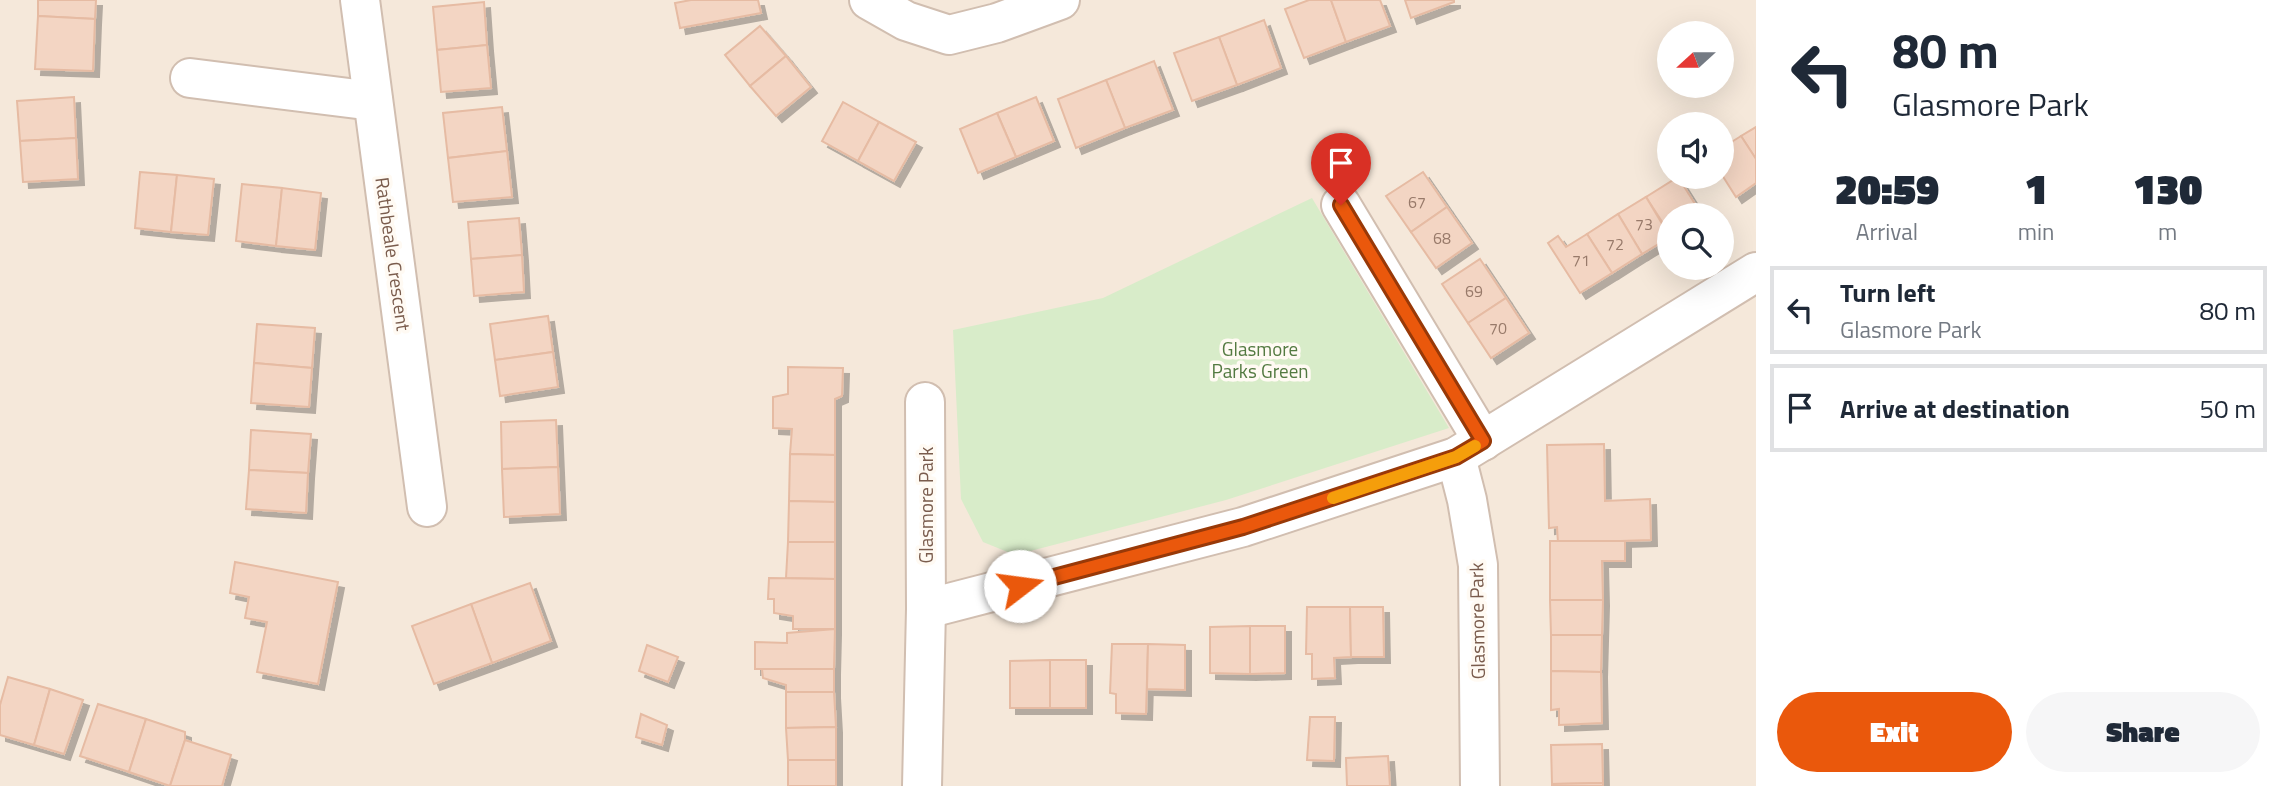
<!DOCTYPE html>
<html lang="en">
<head>
<meta charset="utf-8">
<style>
  body { margin:0; font-family:"Titillium Web",sans-serif; background:#f6f6f7; color:#1f2937; height:100vh; display:flex; flex-direction:column; font-size:26px; white-space:nowrap }
  * { box-sizing:border-box; margin:0 }
  p { font-size:23px; color:#747a83 }
  .icon { flex:none; width:38px; height:38px; fill:none; stroke:currentColor; stroke-width:2; stroke-linecap:round; stroke-linejoin:round }
  .map { position:relative; flex:1; overflow:hidden }
  .side { display:flex; flex-direction:column; background:#fff; width:525px }
  .side>* { flex:none }
  .top-card { background:#fff; color:#1f2937; overflow:hidden }
  .needle { width:46px; rotate:249deg }
  .tools { position:absolute; left:1657px; top:21px; display:grid; gap:14px }
  .tools a { display:grid; place-items:center; width:77px; height:77px; border-radius:50%; background:#fff; box-shadow:0 7px 28px #0002; font-size:35px }
  .pin { position:absolute; display:grid; place-items:center; width:60px; height:60px; color:#fff; margin:-72px -30px; border-radius:50% 50% 50% 0; rotate:-45deg; box-shadow:0 0 7px #0007 }
  .pin .icon { rotate:45deg }
  .me { position:absolute; width:77px; margin:-38px; rotate:75deg; stroke-linejoin:round; filter:drop-shadow(0 0 5px #0008) }
  .turn { display:flex; align-items:center; gap:24px; height:147px; padding:0 21px; font-size:32px }
  .turn .icon { width:91px; height:91px; stroke-width:2.5 }
  .turn b { display:block; font-size:49px; line-height:60px }
  .eta { display:flex; justify-content:space-evenly; align-items:center; height:119px; text-align:center }
  .eta b { font-size:42px; font-weight:800; line-height:49px }
  .button { display:flex; gap:14px; margin-top:auto; padding:14px 21px }
  .button a { flex:1; height:80px; border-radius:42px; background:#ea580c; color:#fff; font-size:28px; font-weight:800; line-height:80px; text-align:center }
  .button a+a { background:#f6f6f7; color:#1f2937 }
  ul { padding:0; list-style:none }
  li { display:flex; align-items:center; gap:21px; height:88px; margin:0 14px 10px; padding:0 7px; border:4px solid #e0e1e3; border-radius:0px }
  li div { flex:1 }
  li b { display:block; font-size:26px }
  li em { font-style:normal }
  main { display:flex; flex:1; min-height:0 }
  .map>svg:first-child { display:block }
  .residential { fill:#f5e8da; fill-rule:evenodd }
  .green { fill:#d8ecc9 }
  .building { fill:#f3d5c3; stroke:#e6bba3; stroke-width:2; filter:url(#shadow) }
  .lines { fill:none; stroke-linecap:round; stroke-linejoin:round }
  .minor-casing { stroke:#d1beb0; stroke-width:42 }
  .minor { stroke:#fff; stroke-width:38 }
  .route-casing { stroke:#983908; stroke-width:18 }
  .route { stroke:#ea580c; stroke-width:12 }
  .slow { stroke:#f59e0b; stroke-width:12 }
  .labels { text-anchor:middle; stroke-width:7; stroke-linejoin:round; paint-order:stroke }
  .number-label { font-size:16px; fill:#987a6a }
  .street-label { font-size:19px; fill:#7a5c4d; stroke:#fffaf3 }
  .park-label { font-size:19px; fill:#537a41; stroke:#fffaf3 }
</style>
</head>
<body>
<main>
<div class="map">
<svg width="1756" height="786" viewBox="0 0 1756 786">
  <defs>
    <filter id="shadow"><feDropShadow dx="6" dy="6" stdDeviation="0" flood-color="#0004"/></filter>
  </defs>
  <rect width="100%" height="100%" fill="#fdf6ec"/>
  <!-- residential -->
  <path class="residential" d="M0,0H1756V786H0ZM1670,33H1722V86H1670ZM1670,124H1722V177H1670ZM1670,215H1722V268H1670Z"/>
  <!-- green -->
  <polygon class="green" points="1312,198 1449,428 1226,500 1015,555 983,542 961,499 953,330 1103,298"/>
  <!-- building -->
  <g class="building">
    <polygon points="38,0 96,0 95,19 38,16"/>
    <polygon points="691,0 758,0 761,13 680,28 675,3"/>
    <polygon points="1309,0 1331,0 1346,42 1304,58 1285,9"/>
    <polygon points="1331,0 1380,0 1390,26 1346,42"/>
    <polygon points="1405,0 1454,0 1454,2 1411,18"/>
    <polygon points="484,2 487,45 437,50 433,7"/>
    <polygon points="38,16 95,19 93,71 35,69"/>
    <polygon points="1264,20 1281,68 1237,85 1219,37"/>
    <polygon points="760,26 786,56 750,86 725,55"/>
    <polygon points="1219,37 1237,85 1192,101 1174,53"/>
    <polygon points="487,45 491,88 441,92 437,50"/>
    <polygon points="786,56 811,87 776,116 750,86"/>
    <polygon points="1154,61 1173,110 1125,128 1106,80"/>
    <polygon points="1106,80 1125,128 1076,148 1058,99"/>
    <polygon points="74,97 76,138 20,141 17,101"/>
    <polygon points="1036,97 1054,141 1016,157 997,113"/>
    <polygon points="843,102 879,122 858,161 822,141"/>
    <polygon points="502,107 507,151 448,158 443,113"/>
    <polygon points="997,113 1016,157 978,173 960,129"/>
    <polygon points="879,122 916,142 894,181 858,161"/>
    <polygon points="1756,127 1756,159 1741,136"/>
    <polygon points="1741,136 1756,159 1756,183 1736,197 1722,175 1722,148"/>
    <polygon points="76,138 78,179 23,182 20,141"/>
    <polygon points="507,151 512,197 453,202 448,158"/>
    <polygon points="140,172 177,175 171,232 135,228"/>
    <polygon points="1423,172 1447,207 1411,232 1386,196"/>
    <polygon points="177,175 214,179 208,235 171,232"/>
    <polygon points="1678,177 1702,215 1670,215 1670,234 1646,197"/>
    <polygon points="242,184 282,188 276,246 236,241"/>
    <polygon points="282,188 321,193 315,250 276,246"/>
    <polygon points="1646,197 1670,237 1642,254 1618,214"/>
    <polygon points="1447,207 1472,243 1436,268 1411,232"/>
    <polygon points="1618,214 1642,254 1612,273 1587,234"/>
    <polygon points="519,218 522,255 471,259 468,222"/>
    <polygon points="1587,234 1612,273 1580,293 1548,243 1558,236 1566,247"/>
    <polygon points="522,255 524,292 474,296 471,259"/>
    <polygon points="1480,259 1506,298 1468,323 1442,284"/>
    <polygon points="1506,298 1529,333 1491,358 1468,323"/>
    <polygon points="548,316 553,352 495,360 490,324"/>
    <polygon points="257,324 315,328 312,368 254,363"/>
    <polygon points="553,352 558,387 500,396 495,360"/>
    <polygon points="254,363 312,368 309,407 251,403"/>
    <polygon points="788,367 843,368 842,396 835,399 835,455 790,454 792,429 773,428 773,397 788,394"/>
    <polygon points="556,420 558,467 502,469 501,422"/>
    <polygon points="251,430 311,434 308,473 249,470"/>
    <polygon points="1604,444 1605,501 1650,499 1651,540 1558,543 1557,527 1549,528 1547,445"/>
    <polygon points="790,454 835,455 835,502 789,501"/>
    <polygon points="558,467 560,514 504,517 502,469"/>
    <polygon points="249,470 308,473 306,513 246,509"/>
    <polygon points="789,501 835,502 835,542 788,542"/>
    <polygon points="1550,541 1625,541 1625,561 1602,561 1603,600 1550,600"/>
    <polygon points="788,542 835,542 835,579 786,578"/>
    <polygon points="235,562 338,582 318,684 257,672 267,622 245,618 249,597 230,593"/>
    <polygon points="769,578 835,579 835,629 793,629 793,616 774,613 774,599 768,599"/>
    <polygon points="530,583 551,641 492,663 471,604"/>
    <polygon points="1550,600 1603,600 1602,635 1551,635"/>
    <polygon points="471,604 492,663 434,684 412,626"/>
    <polygon points="1307,607 1350,607 1351,657 1334,658 1335,678 1312,679 1312,654 1306,654"/>
    <polygon points="1350,607 1383,607 1384,657 1351,657"/>
    <polygon points="1250,626 1250,674 1210,673 1210,627"/>
    <polygon points="1250,626 1285,626 1285,673 1250,674"/>
    <polygon points="835,629 834,669 755,669 755,642 787,643 787,633"/>
    <polygon points="1551,635 1602,635 1601,672 1551,671"/>
    <polygon points="1112,644 1148,644 1146,714 1116,713 1116,694 1110,693"/>
    <polygon points="1148,644 1185,645 1185,690 1147,689"/>
    <polygon points="647,645 678,657 668,682 639,671"/>
    <polygon points="1050,660 1050,708 1010,708 1010,661"/>
    <rect x="1050" y="660" width="36" height="48"/>
    <polygon points="762,669 834,669 834,692 786,692 786,685 763,678"/>
    <polygon points="1551,671 1601,672 1602,723 1559,725 1559,709 1551,710"/>
    <polygon points="8,677 50,689 34,745 0,735 0,705"/>
    <polygon points="50,689 83,700 64,754 34,745"/>
    <polygon points="786,692 834,692 836,727 786,728"/>
    <polygon points="98,704 146,719 129,772 80,756"/>
    <polygon points="641,714 667,725 662,745 636,737"/>
    <polygon points="1310,717 1335,717 1334,761 1307,760"/>
    <polygon points="146,719 185,732 185,740 170,786 129,772"/>
    <polygon points="836,727 836,760 788,760 786,728"/>
    <polygon points="185,740 231,755 222,786 170,786"/>
    <polygon points="1602,744 1603,783 1552,784 1551,745"/>
    <polygon points="1388,756 1390,786 1347,786 1346,758"/>
    <rect x="788" y="760" width="48" height="26"/>
    <polygon points="1603,783 1603,786 1552,786 1552,784"/>
  </g>
  <g class="lines">
    <defs>
      <g id="minor">
        <polyline points="360,0 427,507"/>
        <polyline points="869,0 906,21 949,35 997,23 1060,0"/>
        <polyline points="190,78 373,101"/>
        <polyline points="1341,205 1483,441"/>
        <polyline points="1456,457 1467,500 1478,565 1480,786"/>
        <polyline points="926,609 1243,527 1456,457 1756,272"/>
        <polyline points="922,786 926,609 925,402"/>
      </g>
    </defs>
    <!-- minor casing -->
    <use href="#minor" class="minor-casing"/>
    <!-- minor -->
    <use href="#minor" class="minor"/>
  </g>
  <g class="lines">
    <defs>
      <polyline id="route" points="1020,586 1243,527 1456,457 1483,441 1341,205"/>
    </defs>
    <!-- route casing -->
    <use href="#route" class="route-casing"/>
    <!-- route -->
    <use href="#route" class="route"/>
    <!-- slow -->
    <polyline class="slow" points="1333,498 1456,457 1475,446"/>
  </g>
  <g class="labels">
    <!-- number labels -->
    <g class="number-label">
      <text x="1417" y="208">67</text>
      <text x="1644" y="230">73</text>
      <text x="1442" y="244">68</text>
      <text x="1615" y="250">72</text>
      <text x="1581" y="266">71</text>
      <text x="1474" y="297">69</text>
      <text x="1498" y="334">70</text>
    </g>
    <!-- street labels -->
    <g class="street-label">
      <text transform="translate(393 254) rotate(82)" y="7">Rathbeale Crescent</text>
      <text transform="translate(926 505) rotate(-90)" y="7">Glasmore Park</text>
      <text transform="translate(1477 621) rotate(-91)" y="7">Glasmore Park</text>
    </g>
    <!-- park labels -->
    <g class="park-label">
      <text x="1260" y="356">Glasmore<tspan x="1260" dy="22">Parks Green</tspan></text>
    </g>
  </g>
</svg>
<div class="tools">
<a><svg class="needle" viewBox="-14 -14 28 28"><path d="M0-13l5 13h-10z" fill="#e53935"/><path d="M0 13l5-13h-10z" fill="#747a83"/></svg></a>
<a><svg class="icon" aria-label="sound" viewBox="0 0 24 24"><path d="M4 9h4l5-4v14l-5-4H4zM17 9q2 3 0 6"/></svg></a>
<a><svg class="icon" aria-label="search" viewBox="0 0 24 24"><circle cx="10" cy="10" r="6"/><path d="M15 15l6 6"/></svg></a>
</div>
<div class="pin" style="left:1341px;top:205px;background:#d93025"><svg class="icon" aria-label="arrive" viewBox="0 0 24 24"><path d="M6 21V4h12l-3 4 3 4H6"/></svg></div>
<svg class="me" style="left:1020px;top:586px" viewBox="-20 -20 40 40"><circle r="19" fill="#fff"/><path d="M0-13L10 11 0 6-10 11z" fill="#ea580c"/></svg>
</div>
<section class="side">
<div class="top-card">
<div class="turn"><svg class="icon" aria-label="left" viewBox="0 0 24 24"><path d="M17 20v-9H6M10 6l-5 5 5 5"/></svg><div><b>80 m</b>Glasmore Park</div></div>
</div>
<div class="eta">
<div><b>20:59</b><p>Arrival</p></div>
<div><b>1</b><p>min</p></div>
<div><b>130</b><p>m</p></div>
</div>
<ul>
<li><svg class="icon" aria-label="left" viewBox="0 0 24 24"><path d="M17 20v-9H6M10 6l-5 5 5 5"/></svg><div><b>Turn left</b><p>Glasmore Park</p></div><em>80 m</em></li>
<li><svg class="icon" aria-label="arrive" viewBox="0 0 24 24"><path d="M6 21V4h12l-3 4 3 4H6"/></svg><div><b>Arrive at destination</b></div><em>50 m</em></li>
</ul>
<div class="button"><a>Exit</a><a>Share</a></div>
</section>
</main>
</body>
</html>
